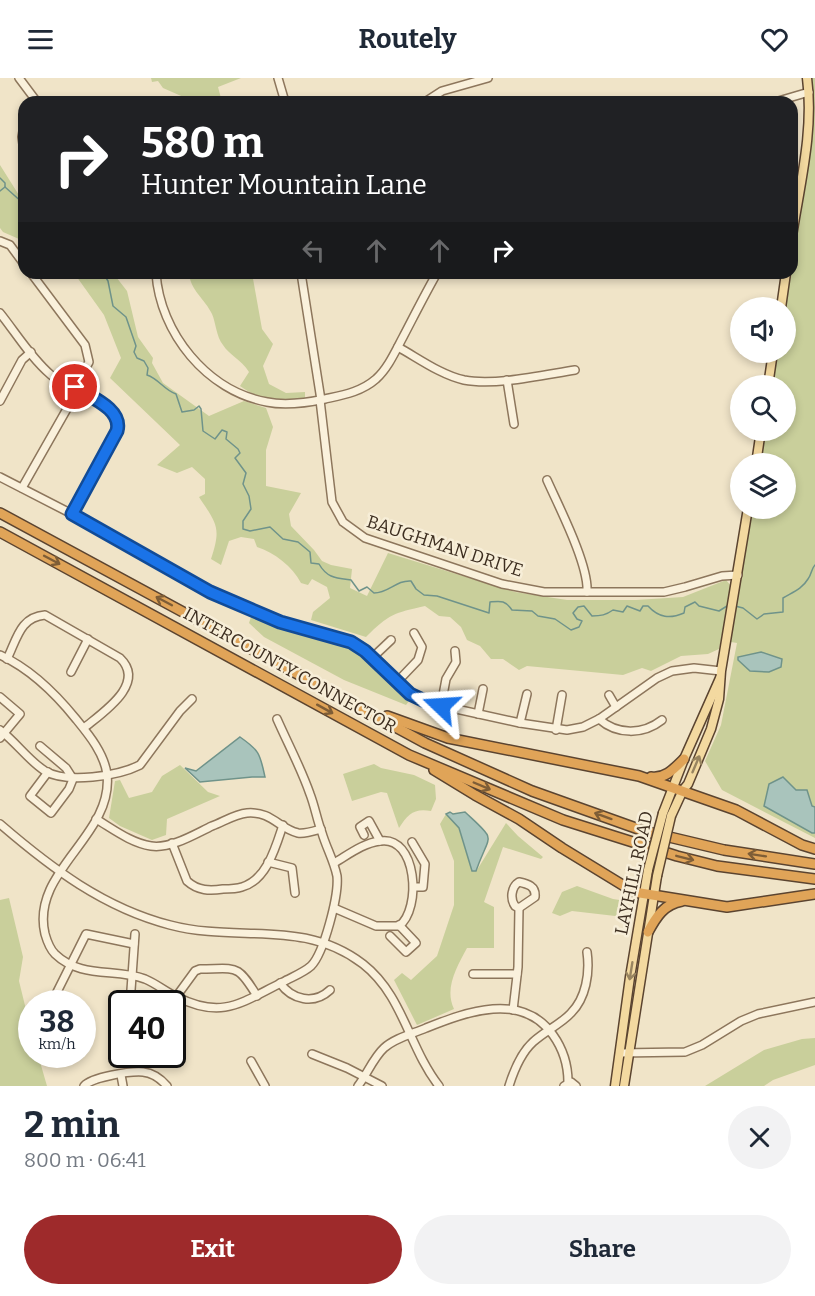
<!DOCTYPE html>
<html lang="en">
<head>
<meta charset="utf-8">
<style>
  body { margin:0; font-family:Bitter,serif; background:#f2f2f3; color:#1f2937; height:100vh; display:flex; flex-direction:column; font-size:22px; white-space:nowrap }
  * { box-sizing:border-box; margin:0 }
  p { font-size:20px; color:#747a83 }
  .icon { flex:none; width:33px; height:33px; fill:none; stroke:currentColor; stroke-width:2; stroke-linecap:round; stroke-linejoin:round }
  .map { position:relative; height:1008px; overflow:hidden }
  .panel { display:flex; flex-direction:column; background:#fff; flex:1 }
  .panel>* { flex:none }
  .banner { position:absolute; left:18px; top:18px; width:780px; height:183px; border-radius:18px; box-shadow:0 3px 9px #0003; background:#202124; color:#fff; overflow:hidden }
  .buttons { position:absolute; left:730px; top:219px; display:grid; gap:12px }
  .buttons a { display:grid; place-items:center; width:66px; height:66px; border-radius:50%; background:#fff; box-shadow:0 3px 9px #0003; font-size:30px }
  .speed { position:absolute; left:18px; top:912px; display:flex; gap:12px; font-size:30px; font-weight:700; text-align:center }
  .speed>* { display:grid; place-content:center; width:78px; height:78px; border-radius:50%; background:#fff; box-shadow:0 3px 9px #0003; line-height:1 }
  .speed small { font-size:15px; font-weight:400 }
  .speed .limit { border:3px solid #111; border-radius:9px; background:#fff; color:#111 }
  .pin { position:absolute; display:grid; place-items:center; width:51px; height:51px; color:#fff; margin:-26px; border:3px solid #fff; border-radius:50%; box-shadow:0 2px 6px #0007 }
  .me { position:absolute; width:66px; margin:-33px; rotate:290deg; stroke-linejoin:round; filter:drop-shadow(0 0 4px #0008) }
  .turn { display:flex; align-items:center; gap:21px; height:126px; padding:0 24px; font-size:27px }
  .turn .icon { width:78px; height:78px; stroke-width:2.5 }
  .turn b { display:block; font-size:42px; line-height:51px }
  .lanes { display:flex; align-items:center; height:57px; padding:0 24px; background:#0003; justify-content:center; gap:30px; direction:ltr }
  .lanes .off { opacity:.35 }
  .round { display:grid; place-items:center; flex:none; width:63px; height:63px; border-radius:32px; background:#f2f2f3 }
  .head { display:flex; align-items:center; justify-content:space-between; height:102px; padding:0 24px }
  h1 { font-size:36px; font-weight:700; line-height:45px }
  .cta { display:flex; gap:12px; margin-top:auto; padding:12px 24px }
  .cta a { flex:1; height:69px; border-radius:36px; background:#9e2a2b; color:#fff; font-size:24px; font-weight:700; line-height:69px; text-align:center }
  .cta a+a { background:#f2f2f3; color:#1f2937 }
  header { display:flex; justify-content:space-between; align-items:center; height:78px; padding:0 24px; background:#fff; font-size:27px; font-weight:700 }
  .map>svg:first-child { display:block }
  .green { fill:#c9cf9b }
  .water { fill:#a9c4bc; stroke:#6f938a; stroke-width:1.5 }
  .lines { fill:none; stroke-linecap:round; stroke-linejoin:round }
  .stream { stroke:#6f938a; stroke-width:1.5 }
  .minor-casing { stroke:#8d765c; stroke-width:10 }
  .major-casing { stroke:#5b4430; stroke-width:11 }
  .highway-casing { stroke:#5b4430; stroke-width:12 }
  .minor { stroke:#faf1dc; stroke-width:7 }
  .major { stroke:#f3d9a0; stroke-width:8 }
  .highway { stroke:#e0a458; stroke-width:9 }
  .major-bridge-casing { stroke:#5b4430; stroke-width:11; stroke-linecap:butt }
  .major-bridge { stroke:#f3d9a0; stroke-width:8 }
  .oneway { stroke:#7e5d36 }
  .oneway2 { stroke:#988460 }
  .route-casing { stroke:#114b97; stroke-width:15 }
  .route { stroke:#1a73e8; stroke-width:10 }
  .labels { text-anchor:middle; stroke-width:5; stroke-linejoin:round; paint-order:stroke }
  .street-label { font-size:18px; fill:#3d2e20; stroke:#f7eed8 }
</style>
</head>
<body>
<header><svg class="icon" aria-label="menu" viewBox="0 0 24 24"><path d="M4 6h16M4 12h16M4 18h16"/></svg>Routely<svg class="icon" aria-label="heart" viewBox="0 0 24 24"><path d="M12 20l-8-8c-3-5 5-10 8-4 3-6 11-1 8 4z"/></svg></header>
<div class="map">
<svg width="815" height="1008" viewBox="0 0 815 1008">
  <rect width="100%" height="100%" fill="#f0e4c8"/>
  <!-- green -->
  <g class="green">
    <polygon points="151,0 241,0 218,9 222,24 188,24 188,21 163,10 158,3 152,4"/>
    <polygon points="807,0 815,0 815,760 722,712 705,683 721,647 737,565 731,564 733,536 751,431 786,430 786,386 758,385 761,353 786,352 786,308 768,307 773,275 786,274 786,230 781,229 786,195 792,195 792,158 800,121"/>
    <polygon points="0,87 22,122 24,122 24,156 19,161 3,154 0,150"/>
    <path d="M74,195H113L127,213L138,259L153,280L152,285L163,305L209,338L244,323L266,330L273,349L266,372V408L301,415L289,436L291,448L314,472L322,483L331,487L352,491L350,510L367,518L388,475L515,514L567,522H636L683,519L726,502L732,509L719,571L708,576L681,578L651,593L642,590L623,597L527,588L519,592L503,581H491L480,568L467,562L461,549L450,539L439,538L425,528C394,535 389,536 366,559L311,542L313,534L330,520L327,509L312,501L308,507L301,505C292,488 275,475 257,469L254,461L241,459L229,463L221,487L211,481C222,449 216,445 199,419L205,416V401L192,389L177,395L157,387L180,367L110,300L121,280L104,237Z"/>
    <path d="M189,195H252L262,251L273,266L263,288L269,306L286,315L305,314V321C280,324 261,323 240,308L249,294C241,281 229,277 223,267C216,258 216,245 212,236C205,221 190,212 189,195Z"/>
    <polygon points="251,539 275,549 327,561 362,576 409,623 406,627 344,602 264,559 249,545"/>
    <path d="M374,686L381,690L414,697L435,707L436,721L431,733C414,730 408,736 399,750L387,715L381,714L352,723L343,696Z"/>
    <polygon points="180,687 208,714 220,718 167,741 166,757 152,762 120,748 109,740 115,703 120,702 129,720 152,714 162,698"/>
    <path d="M446,736L459,750L472,793L477,792L506,745L518,758L543,779L541,781L503,769L484,824L494,829V870H467C457,889 444,910 454,931L417,947L394,902L402,895L411,902L437,878L454,827V783L440,746Z"/>
    <polygon points="577,808 613,821 626,823 624,839 572,833 560,838 552,835 562,814"/>
    <polygon points="9,820 23,879 19,903 31,952 32,976 38,977 47,1008 0,1008 0,822"/>
    <polygon points="815,960 815,987 773,1002 764,1008 705,1008 764,972 802,961"/>
  </g>
  <!-- water -->
  <g class="water">
    <polygon points="761,574 782,581 781,589 769,594 750,593 738,582 738,579"/>
    <path d="M240,659C260,673 260,676 265,699H252L200,704L185,690L196,693Z"/>
    <polygon points="783,699 796,712 807,712 812,728 815,729 815,755 812,755 764,728 769,706"/>
    <path d="M450,734L453,736L465,734C498,765 490,753 476,793H472L459,750L446,736Z"/>
  </g>
  <g class="lines">
    <!-- stream -->
    <g class="stream">
      <polyline points="0,100 5,105 5,109"/>
      <polyline points="0,113 5,109 24,126"/>
      <path d="M103,195L108,203L113,228L126,239L136,268L134,274L137,280L144,283L148,290L147,297C159,301 164,312 176,316L182,334L194,332L199,328L201,331L203,353L215,361L222,352L227,354L226,361L238,371L240,375L235,380L246,395L243,406L249,418L251,431L243,443V451L250,453L270,449L283,461L298,464L310,474L311,485L319,486C327,500 336,500 351,502L359,513L367,509L374,515C389,515 396,502 411,503L416,511L424,517L437,518L489,535L490,524C501,523 505,522 512,532L532,533L538,538L555,541L571,552L579,549L582,543L577,541L573,535L578,529L584,528L592,538C601,538 606,537 613,532L623,534L627,528L640,533L643,528H648C659,540 670,541 684,535L685,529L695,524L699,528L719,533L727,528"/>
      <path d="M735,528L743,530L757,541L764,536L783,534V520C793,514 802,511 808,501C812,496 811,491 815,487"/>
    </g>
    <defs>
      <g id="minor">
        <polyline points="19,0 37,24"/>
        <polyline points="278,0 285,24"/>
        <polyline points="425,24 442,13 488,0"/>
        <polyline points="775,24 809,14"/>
        <polyline points="24,48 22,59 24,73"/>
        <polyline points="0,163 10,167 24,186"/>
        <polyline points="31,195 85,267 89,284 75,309"/>
        <path d="M156,195C160,255 207,313 267,324C286,328 306,325 325,321C343,317 361,314 376,301C388,290 395,274 403,259C414,238 425,216 437,195"/>
        <polyline points="301,195 321,322"/>
        <path d="M0,235C16,255 31,280 51,297C67,311 124,325 117,353L72,436"/>
        <path d="M398,269C418,280 441,297 464,302C495,308 543,297 575,292"/>
        <polyline points="507,302 514,346"/>
        <polyline points="320,322 332,424 343,444 365,460 502,506 544,514 664,514 685,509 722,498 738,497"/>
        <polyline points="0,323 22,282 31,274"/>
        <polyline points="0,399 72,436 210,514 280,544 351,564 365,573 410,616 429,625 520,645 567,652 583,649 599,641 657,600 672,593 694,590 721,593"/>
        <path d="M547,402C559,429 589,487 587,514"/>
        <polyline points="22,410 72,322"/>
        <path d="M0,577C31,591 55,615 76,641C89,657 104,675 107,696C114,758 30,793 45,856C47,863 50,871 55,876C81,901 115,890 145,901C157,906 166,914 177,919C223,942 242,924 283,904C292,899 303,895 311,888C324,875 339,817 337,798C334,783 326,769 322,755C317,742 315,729 310,716C301,690 288,666 277,641"/>
        <polyline points="372,580 391,562"/>
        <path d="M7,581C17,561 20,539 45,537L120,580C147,606 102,635 84,650"/>
        <polyline points="71,594 88,561"/>
        <polyline points="397,604 418,582 422,569 414,555"/>
        <polyline points="609,617 616,629"/>
        <polyline points="0,619 20,636 0,660"/>
        <polyline points="441,628 446,601 456,584 455,573"/>
        <polyline points="478,636 483,611"/>
        <path d="M599,641C617,657 643,657 662,642"/>
        <polyline points="520,645 527,616"/>
        <path d="M0,652C16,664 28,682 45,693C67,706 118,698 140,687L180,633L192,621"/>
        <polyline points="556,652 562,617"/>
        <polyline points="40,668 66,690 73,701 69,711 51,735 30,718 48,694"/>
        <path d="M96,741C113,751 131,765 151,768C171,771 195,756 212,748C223,744 235,736 247,735C272,733 279,751 298,755C305,756 314,753 321,751"/>
        <path d="M0,746C51,790 104,830 170,847C238,865 303,840 363,886C403,917 409,970 439,1008"/>
        <polyline points="364,757 360,749 369,743 380,763"/>
        <polyline points="412,764 425,786 423,809 414,809"/>
        <path d="M172,765L187,803C198,813 210,813 223,811C229,811 236,811 242,809C267,802 276,768 283,747"/>
        <polyline points="268,784 292,790 295,815"/>
        <path d="M334,785C348,777 363,765 380,763C417,757 422,831 399,848H376L334,830"/>
        <path d="M519,804C528,806 536,808 535,819L519,830L515,828C510,821 511,809 519,804Z"/>
        <polyline points="390,858 406,874 416,865 399,847"/>
        <polyline points="473,896 517,896"/>
        <path d="M280,905C292,922 314,927 330,912"/>
        <path d="M176,919L195,893L200,891C237,891 237,885 257,918"/>
        <polyline points="55,926 56,916 86,856 134,866"/>
        <polyline points="130,926 135,856"/>
        <polyline points="513,932 518,889 519,830"/>
        <polyline points="620,975 685,974 702,967 741,943 758,936 815,924"/>
        <polyline points="312,976 347,990 382,1008"/>
        <polyline points="251,983 265,1008"/>
        <polyline points="121,997 123,1008"/>
        <path d="M84,1008C92,999 130,993 143,994C152,995 161,1001 167,1008"/>
        <path d="M358,1008C367,996 374,979 384,970C395,960 412,956 426,950C466,934 522,913 553,957C563,971 568,986 568,1004"/>
        <path d="M509,1008C514,992 521,975 533,964C545,953 561,946 571,935C586,920 590,895 587,874"/>
        <polyline points="564,1008 571,1004 576,1008"/>
      </g>
      <g id="major">
        <path d="M792,158C800,106 814,52 807,0"/>
        <polyline points="781,230 786,195"/>
        <polyline points="768,308 773,274"/>
        <polyline points="756,386 761,352"/>
        <polyline points="663,735 684,681 720,600"/>
        <polyline points="671,738 683,712 688,706 711,651 719,621 721,593 748,430"/>
        <polyline points="615,1008 630,899 648,792"/>
        <polyline points="624,1008 657,798"/>
      </g>
      <g id="highway">
        <polyline points="0,435 425,665 532,713 644,753 724,772 815,786"/>
        <polyline points="0,454 409,677 563,742 677,778 717,788 815,801"/>
        <polyline points="387,638 448,660 639,698 736,732 802,767 815,771"/>
        <polyline points="434,692 475,717 519,741 562,770 634,814 727,829 815,816"/>
        <path d="M651,699C665,701 674,691 684,681"/>
        <path d="M648,854C656,839 664,826 682,823"/>
      </g>
    </defs>
    <!-- minor casing -->
    <use href="#minor" class="minor-casing"/>
    <!-- major casing -->
    <use href="#major" class="major-casing"/>
    <!-- highway casing -->
    <use href="#highway" class="highway-casing"/>
    <!-- minor -->
    <use href="#minor" class="minor"/>
    <!-- major -->
    <use href="#major" class="major"/>
    <!-- highway -->
    <use href="#highway" class="highway"/>
    <defs>
      <g id="major-bridge">
        <polyline points="648,792 663,735"/>
        <polyline points="657,798 671,738"/>
      </g>
    </defs>
    <!-- major-bridge casing -->
    <use href="#major-bridge" class="major-bridge-casing"/>
    <!-- major-bridge -->
    <use href="#major-bridge" class="major-bridge"/>
  </g>
  <!-- one-way arrows -->
  <defs><path id="oneway-shaft" d="M-6 0H5M1.5-3L5.5 0L1.5 3" fill="none" stroke-width="1.6" stroke-linecap="round" stroke-linejoin="round" transform="scale(1.5)"/></defs>
  <g class="oneway">
    <use href="#oneway-shaft" transform="translate(52 482) rotate(28)"/>
    <use href="#oneway-shaft" transform="translate(164 523) rotate(-152)"/>
    <use href="#oneway-shaft" transform="translate(325 631) rotate(29)"/>
    <use href="#oneway-shaft" transform="translate(482 708) rotate(23)"/>
    <use href="#oneway-shaft" transform="translate(603 738) rotate(-160)"/>
    <use href="#oneway-shaft" transform="translate(757 777) rotate(-171)"/>
    <use href="#oneway-shaft" transform="translate(685 780) rotate(14)"/>
  </g>
  <g class="oneway2">
    <use href="#oneway-shaft" transform="translate(696 686) rotate(-67)"/>
    <use href="#oneway-shaft" transform="translate(631 893) rotate(99)"/>
  </g>
  <g class="lines">
    <defs>
      <path id="route" d="M75,309C90,319 123,331 117,353L72,436L210,514L280,544L351,564L365,573L410,616L429,625L441,628"/>
    </defs>
    <!-- route casing -->
    <use href="#route" class="route-casing"/>
    <!-- route -->
    <use href="#route" class="route"/>
  </g>
  <g class="labels">
    <!-- street labels -->
    <g class="street-label">
      <text transform="translate(445 468) rotate(18)" y="6">BAUGHMAN DRIVE</text>
      <text transform="translate(290 592) rotate(29)" y="6">INTERCOUNTY CONNECTOR</text>
      <text transform="translate(634 795) rotate(-78)" y="6">LAYHILL ROAD</text>
    </g>
  </g>
</svg>
<div class="buttons">
<a><svg class="icon" aria-label="sound" viewBox="0 0 24 24"><path d="M4 9h4l5-4v14l-5-4H4zM17 9q2 3 0 6"/></svg></a>
<a><svg class="icon" aria-label="search" viewBox="0 0 24 24"><circle cx="10" cy="10" r="6"/><path d="M15 15l6 6"/></svg></a>
<a><svg class="icon" aria-label="layers" viewBox="0 0 24 24"><path d="M12 4l9 5-9 5-9-5zM3 14l9 5 9-5"/></svg></a>
</div>
<div class="speed"><div>38<small>km/h</small></div><div class="limit">40</div></div>
<div class="pin" style="left:75px;top:309px;background:#d93025"><svg class="icon" aria-label="arrive" viewBox="0 0 24 24"><path d="M6 21V4h12l-3 4 3 4H6"/></svg></div>
<svg class="me" style="left:441px;top:628px" viewBox="-20 -20 40 40"><path d="M0-17L14 15 0 8-14 15z" fill="#1a73e8" stroke="#fff" stroke-width="4"/></svg>
<div class="banner">
<div class="turn"><svg class="icon" aria-label="right" viewBox="0 0 24 24"><path d="M7 20v-9h11M14 6l5 5-5 5"/></svg><div><b>580 m</b>Hunter Mountain Lane</div></div>
<div class="lanes"><svg class="icon off" aria-label="left" viewBox="0 0 24 24"><path d="M17 20v-9H6M10 6l-5 5 5 5"/></svg><svg class="icon off" aria-label="ahead" viewBox="0 0 24 24"><path d="M12 20V5M6 11l6-6 6 6"/></svg><svg class="icon off" aria-label="ahead" viewBox="0 0 24 24"><path d="M12 20V5M6 11l6-6 6 6"/></svg><svg class="icon" aria-label="right" viewBox="0 0 24 24"><path d="M7 20v-9h11M14 6l5 5-5 5"/></svg></div>
</div>
</div>
<section class="panel">
<div class="head"><div><h1>2 min</h1><p>800 m · 06:41</p></div><a class="round"><svg class="icon" aria-label="close" viewBox="0 0 24 24"><path d="M6 6l12 12M18 6L6 18"/></svg></a></div>
<div class="cta"><a>Exit</a><a>Share</a></div>
</section>
</body>
</html>
